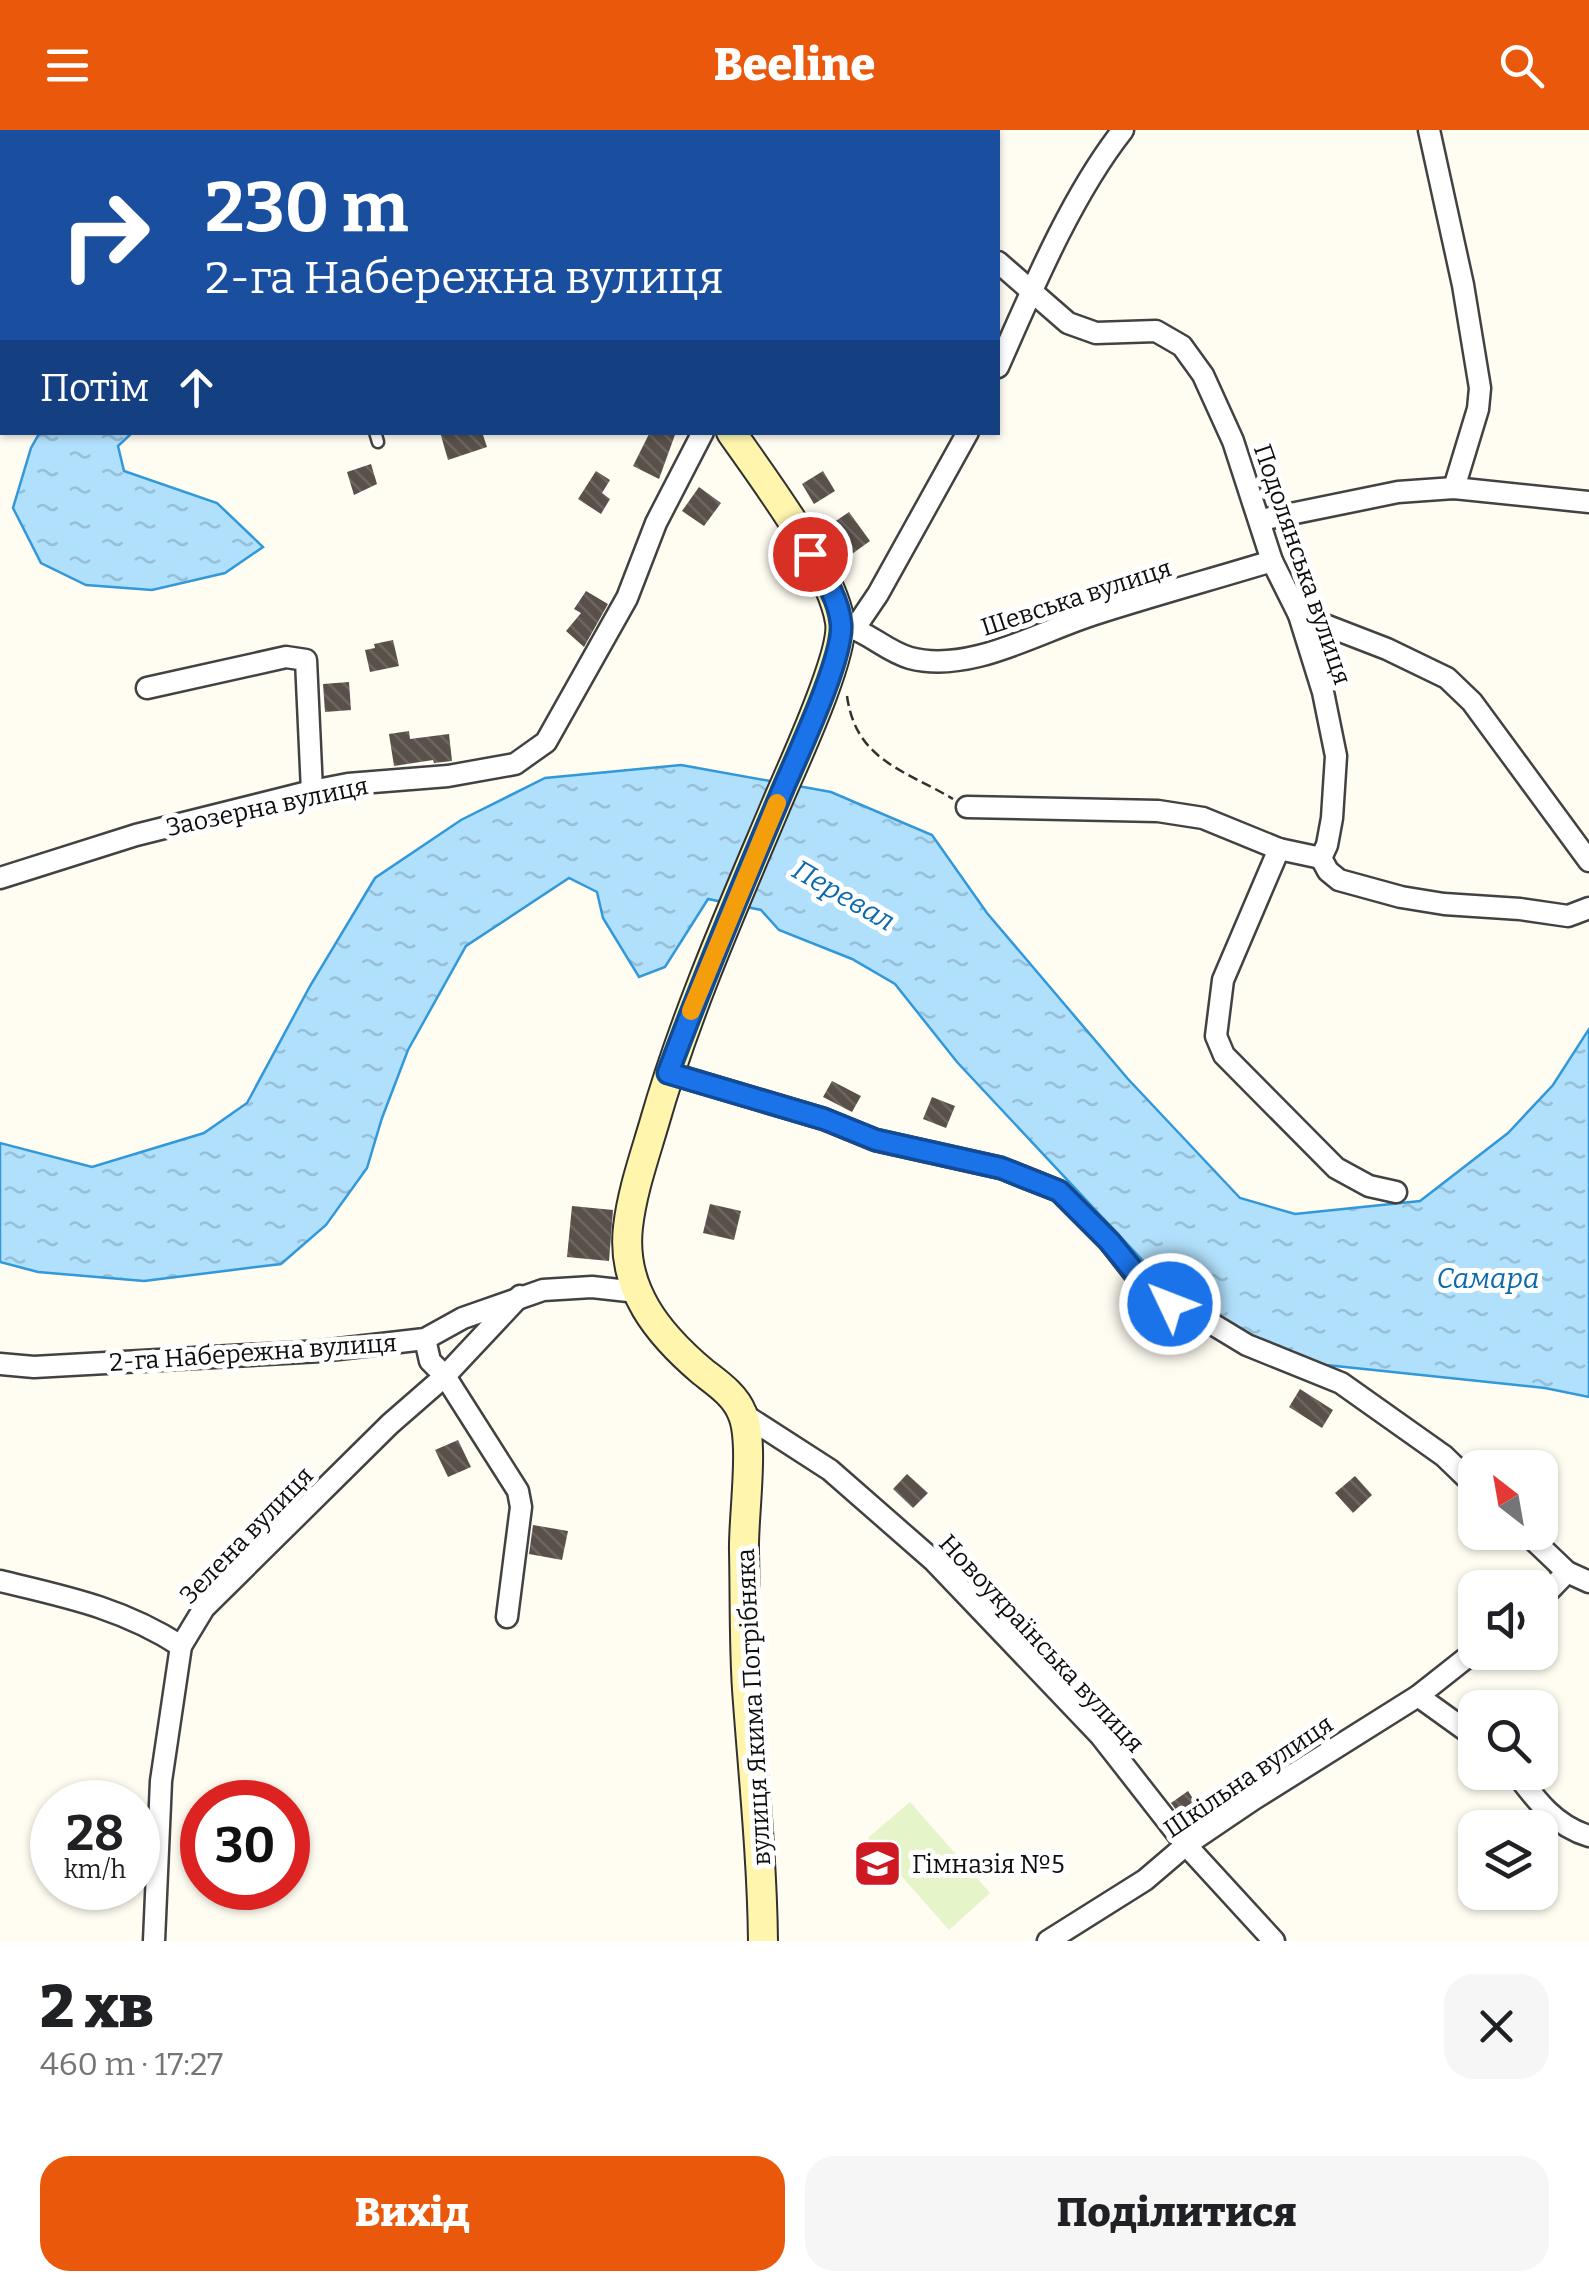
<!DOCTYPE html>
<html lang="uk">
<head>
<meta charset="utf-8">
<style>
  body { margin:0; font-family:Bitter,serif; background:#f6f6f6; color:#202124; height:100vh; display:flex; flex-direction:column; font-size:38px; white-space:nowrap }
  * { box-sizing:border-box; margin:0 }
  p { font-size:32px; color:#757577 }
  .icon { flex:none; width:55px; height:55px; fill:none; stroke:currentColor; stroke-width:2; stroke-linecap:round; stroke-linejoin:round }
  .map { position:relative; height:1811px; overflow:hidden }
  .details { display:flex; flex-direction:column; background:#fff; flex:1 }
  .details>* { flex:none }
  .guide { position:absolute; left:0px; top:0px; width:1000px; height:305px; box-shadow:0 2px 8px #0004; background:#1a4fa0; color:#fff; overflow:hidden }
  .needle { width:65px; rotate:329deg }
  .tools { position:absolute; left:1458px; top:1320px; display:grid; gap:20px }
  .tools a { display:grid; place-items:center; width:100px; height:100px; border-radius:20px; background:#fff; box-shadow:0 2px 8px #0004; font-size:50px }
  .speed { position:absolute; left:30px; top:1650px; display:flex; gap:20px; font-size:50px; font-weight:700; text-align:center }
  .speed>* { display:grid; place-content:center; width:130px; height:130px; border-radius:50%; background:#fff; box-shadow:0 2px 8px #0004; line-height:1 }
  .speed small { font-size:25px; font-weight:400 }
  .speed .limit { border:15px solid #d22; background:#fff; color:#111 }
  .pin { position:absolute; display:grid; place-items:center; width:85px; height:85px; color:#fff; margin:-42px; border:5px solid #fff; border-radius:50%; box-shadow:0 2px 10px #0007 }
  .me { position:absolute; width:110px; margin:-55px; rotate:313deg; stroke-linejoin:round; filter:drop-shadow(0 0 8px #0008) }
  .turn { display:flex; align-items:center; gap:35px; height:210px; padding:0 40px; font-size:45px }
  .turn .icon { width:130px; height:130px; stroke-width:2.5 }
  .turn b { display:block; font-size:70px; line-height:85px }
  .then { display:flex; align-items:center; height:95px; padding:0 40px; background:#0003; gap:20px; font-size:38px }
  .round { display:grid; place-items:center; flex:none; width:105px; height:105px; border-radius:30px; background:#f6f6f6 }
  .overview { display:flex; align-items:center; justify-content:space-between; height:170px; padding:0 40px }
  h1 { font-size:60px; font-weight:800; line-height:75px }
  .cta { display:flex; gap:20px; margin-top:auto; padding:20px 40px }
  .cta a { flex:1; height:115px; border-radius:30px; background:#ea580c; color:#fff; font-size:40px; font-weight:800; line-height:115px; text-align:center }
  .cta a+a { background:#f6f6f6; color:#202124 }
  header { display:flex; justify-content:space-between; align-items:center; height:130px; padding:0 40px; background:#ea580c; color:#fff; font-size:45px; font-weight:800 }
  .map>svg:first-child { display:block }
  .pitch { fill:#e6f4c9 }
  .water { fill:url(#water-ripples); stroke:#3198da; stroke-width:2.5 }
  .building { fill:url(#building-back-hatch) }
  .lines { fill:none; stroke-linecap:round; stroke-linejoin:round }
  .lane-casing { stroke:#424242; stroke-width:15 }
  .street-casing { stroke:#424242; stroke-width:25 }
  .secondary-casing { stroke:#313131; stroke-width:32 }
  .path { stroke:#313131; stroke-width:2.5; stroke-dasharray:10 5; stroke-linecap:butt }
  .lane { stroke:#fff; stroke-width:10 }
  .street { stroke:#fff; stroke-width:20 }
  .secondary { stroke:#fff5ad; stroke-width:28 }
  .route-casing { stroke:#114b97; stroke-width:25 }
  .route { stroke:#1a73e8; stroke-width:18 }
  .slow { stroke:#f59e0b; stroke-width:18 }
  .labels { text-anchor:middle; stroke-width:10; stroke-linejoin:round; paint-order:stroke }
  .street-label { font-size:25px; fill:#0f0f0f; stroke:#fff }
  .poi-label { font-size:25px; fill:#0f0f0f; stroke:#fff; text-anchor:start }
  .water-label { font-size:28px; font-style:italic; fill:#0b69ae; stroke:#fff }
</style>
</head>
<body>
<header><svg class="icon" aria-label="menu" viewBox="0 0 24 24"><path d="M4 6h16M4 12h16M4 18h16"/></svg>Beeline<svg class="icon" aria-label="search" viewBox="0 0 24 24"><circle cx="10" cy="10" r="6"/><path d="M15 15l6 6"/></svg></header>
<div class="map">
<svg width="1589" height="1811" viewBox="0 0 1589 1811">
  <defs>
    <pattern id="water-ripples" width="26" height="14" patternUnits="userSpaceOnUse" patternTransform="scale(2.5)"><rect width="26" height="14" fill="#b1e0fc"/><path d="M2 4q2-2 4 0t4 0M15 11q2-2 4 0t4 0" fill="none" stroke="#97bfd7"/></pattern>
    <pattern id="building-back-hatch" width="6" height="6" patternUnits="userSpaceOnUse" patternTransform="scale(2.5)"><rect width="6" height="6" fill="#59504a"/><path d="M-1 5l2 2M0 0l6 6M5-1l2 2" fill="none" stroke="#6c6560"/></pattern>
  </defs>
  <rect width="100%" height="100%" fill="#fffcf2"/>
  <!-- pitch -->
  <polygon class="pitch" points="910,1672 990,1763 949,1800 868,1708"/>
  <!-- water -->
  <g class="water">
    <polygon points="40,302 132,303 118,316 124,341 217,373 263,417 225,443 152,460 86,455 41,433 13,378 31,318"/>
    <polygon points="681,635 831,662 932,705 987,783 1128,949 1240,1068 1295,1084 1420,1071 1508,1003 1553,955 1589,899 1589,1267 1545,1258 1326,1235 1263,1219 1160,1149 957,932 895,854 852,829 779,800 761,780 708,769 665,837 639,847 603,788 597,762 569,748 466,816 408,920 382,988 367,1038 326,1095 281,1134 144,1151 38,1142 0,1132 0,1013 92,1037 204,1003 247,973 310,856 375,748 461,690 545,648"/>
  </g>
  <!-- building -->
  <g class="building">
    <polygon points="440,302 482,302 487,317 448,330"/>
    <polygon points="650,302 676,302 659,349 633,336"/>
    <polygon points="371,334 377,354 354,365 347,342"/>
    <polygon points="596,341 610,350 602,363 610,369 601,384 578,369"/>
    <polygon points="823,341 835,361 814,374 802,354"/>
    <polygon points="699,357 721,373 704,396 682,381"/>
    <polygon points="849,382 870,411 845,429 824,399"/>
    <polygon points="586,461 608,474 584,517 566,501 581,483 574,479"/>
    <polygon points="393,510 399,536 370,542 365,520 375,518 374,514"/>
    <polygon points="349,552 351,580 325,582 323,554"/>
    <polygon points="409,601 410,609 449,604 452,631 434,633 433,630 394,636 389,604"/>
    <polygon points="832,951 861,966 852,982 823,967"/>
    <polygon points="932,967 955,976 946,998 923,989"/>
    <polygon points="710,1074 741,1081 734,1110 703,1103"/>
    <polygon points="572,1076 613,1080 609,1131 567,1127"/>
    <polygon points="1300,1259 1333,1280 1322,1298 1289,1277"/>
    <polygon points="458,1310 471,1337 448,1347 435,1320"/>
    <polygon points="907,1344 928,1363 913,1378 893,1359"/>
    <polygon points="1355,1346 1372,1365 1353,1383 1335,1363"/>
    <polygon points="533,1395 568,1401 562,1430 529,1424"/>
    <polygon points="1188,1661 1204,1685 1188,1696 1171,1673"/>
  </g>
  <g class="lines">
    <defs>
      <g id="lane">
        <polyline points="420,0 421,2"/>
        <polyline points="375,302 378,312"/>
      </g>
      <g id="street">
        <polyline points="837,0 840,2"/>
        <polyline points="1429,0 1463,155 1480,258 1478,279 1454,358"/>
        <polyline points="209,2 210,0"/>
        <polyline points="920,2 922,0"/>
        <polyline points="0,78 2,77"/>
        <polyline points="998,132 1068,193 1096,203 1156,201 1182,216 1203,245 1233,311 1272,431 1299,485 1323,562 1336,626 1332,688 1327,715 1321,728"/>
        <path d="M998,237C1032,160 1071,66 1123,0"/>
        <polyline points="1261,390 1398,362 1454,358 1589,372"/>
        <polyline points="1299,485 1387,519 1447,548 1472,572 1589,731"/>
        <path d="M841,495C867,500 885,521 910,528C970,544 1040,501 1095,484C1154,465 1213,449 1272,431"/>
        <polyline points="855,498 878,464 968,302"/>
        <polyline points="147,558 286,527 306,530 312,661"/>
        <polyline points="967,677 1158,681 1203,688 1279,719 1321,728"/>
        <polyline points="1279,719 1223,850 1216,906 1224,925 1336,1038 1369,1056 1396,1062"/>
        <polyline points="1321,728 1328,741 1339,750 1401,767 1444,774 1520,779 1568,786 1589,778"/>
        <polyline points="0,748 136,705 312,661 348,654 448,646 515,634 546,612 627,468 656,393 703,302"/>
        <polyline points="669,943 824,989 875,1010 1001,1038 1059,1061 1109,1111 1145,1157 1170,1174 1209,1192 1247,1215 1341,1253 1444,1326 1475,1356"/>
        <polyline points="425,1209 430,1231 445,1246 518,1361 521,1377 507,1487"/>
        <polyline points="0,1234 34,1237 321,1221 425,1209 463,1188 543,1160 592,1157 637,1162"/>
        <polyline points="743,1284 830,1340 934,1431 1100,1605 1186,1715 1274,1811"/>
        <polyline points="1525,1402 1567,1442 1589,1452"/>
        <path d="M0,1451C67,1467 122,1478 181,1516"/>
        <polyline points="1540,1470 1567,1442"/>
        <polyline points="1418,1566 1475,1607"/>
        <path d="M1515,1642C1536,1670 1555,1696 1589,1706"/>
        <polyline points="154,1811 161,1651 181,1516 204,1478 390,1294 445,1246 520,1166"/>
        <polyline points="1048,1811 1145,1750 1186,1715 1254,1669 1418,1566 1475,1521"/>
      </g>
      <g id="secondary">
        <polyline points="279,0 281,2"/>
        <polyline points="85,2 93,0"/>
        <polyline points="754,2 754,0"/>
        <polyline points="0,26 2,25"/>
        <path d="M731,302C763,348 832,439 840,492C845,524 794,633 779,668C734,775 686,882 654,994C644,1028 632,1062 628,1097C621,1159 658,1204 703,1242C717,1253 735,1265 742,1283C755,1311 743,1387 744,1421C745,1467 744,1513 747,1559C753,1643 762,1727 763,1811"/>
      </g>
    </defs>
    <!-- lane casing -->
    <use href="#lane" class="lane-casing"/>
    <!-- street casing -->
    <use href="#street" class="street-casing"/>
    <!-- secondary casing -->
    <use href="#secondary" class="secondary-casing"/>
    <!-- path -->
    <path class="path" d="M847,566C856,631 905,640 953,669"/>
    <!-- lane -->
    <use href="#lane" class="lane"/>
    <!-- street -->
    <use href="#street" class="street"/>
    <!-- secondary -->
    <use href="#secondary" class="secondary"/>
  </g>
  <g class="lines">
    <defs>
      <path id="route" d="M810,424C823,445 839,469 841,494C844,527 797,626 783,659C743,753 704,847 668,943L824,989L876,1010L1001,1038L1059,1061L1109,1111L1146,1156L1170,1174"/>
    </defs>
    <!-- route casing -->
    <use href="#route" class="route-casing"/>
    <!-- route -->
    <use href="#route" class="route"/>
    <!-- slow -->
    <polyline class="slow" points="691,881 777,673"/>
  </g>
  <!-- icons -->
  <defs>
    <symbol id="school-square" viewBox="-11 -11 22 22"><rect x="-9" y="-9" width="18" height="18" rx="4" fill="#ce1923" stroke="#fff"/><path d="M0-5L7-2L0 1L-7-2ZM-4 1L0 2.5L4 1V4Q0 6-4 4Z" fill="#fff"/></symbol>
  </defs>
  <g fill-rule="evenodd">
    <use href="#school-square" x="850" y="1706" width="55" height="55"/>
  </g>
  <g class="labels">
    <!-- street labels -->
    <g class="street-label">
      <text transform="translate(1303 434) rotate(71)" y="9">Подолянська вулиця</text>
      <text transform="translate(1076 467) rotate(-18)" y="9">Шевська вулиця</text>
      <text transform="translate(267 676) rotate(-12)" y="9">Заозерна вулиця</text>
      <text transform="translate(253 1222) rotate(-4)" y="9">2-га Набережна вулиця</text>
      <text transform="translate(246 1405) rotate(-46)" y="9">Зелена вулиця</text>
      <text transform="translate(1042 1513) rotate(47)" y="9">Новоукраїнська вулиця</text>
      <text transform="translate(753 1577) rotate(-93)" y="9">вулиця Якима Погрібняка</text>
      <text transform="translate(1248 1646) rotate(-34)" y="9">Шкільна вулиця</text>
    </g>
    <!-- poi labels -->
    <g class="poi-label">
      <text x="912" y="1743">Гімназія №5</text>
    </g>
    <!-- water labels -->
    <g class="water-label">
      <text transform="translate(844 765) rotate(30)" y="10">Перевал</text>
      <text x="1488" y="1158">Самара</text>
    </g>
  </g>
</svg>
<div class="tools">
<a><svg class="needle" viewBox="-14 -14 28 28"><path d="M0-13l5 13h-10z" fill="#e53935"/><path d="M0 13l5-13h-10z" fill="#757577"/></svg></a>
<a><svg class="icon" aria-label="sound" viewBox="0 0 24 24"><path d="M4 9h4l5-4v14l-5-4H4zM17 9q2 3 0 6"/></svg></a>
<a><svg class="icon" aria-label="search" viewBox="0 0 24 24"><circle cx="10" cy="10" r="6"/><path d="M15 15l6 6"/></svg></a>
<a><svg class="icon" aria-label="layers" viewBox="0 0 24 24"><path d="M12 4l9 5-9 5-9-5zM3 14l9 5 9-5"/></svg></a>
</div>
<div class="speed"><div>28<small>km/h</small></div><div class="limit">30</div></div>
<div class="pin" style="left:810px;top:424px;background:#d93025"><svg class="icon" aria-label="arrive" viewBox="0 0 24 24"><path d="M6 21V4h12l-3 4 3 4H6"/></svg></div>
<svg class="me" style="left:1170px;top:1174px" viewBox="-20 -20 40 40"><circle r="17" fill="#1a73e8" stroke="#fff" stroke-width="3"/><path d="M0-11L8 9 0 5-8 9z" fill="#fff"/></svg>
<div class="guide">
<div class="turn"><svg class="icon" aria-label="right" viewBox="0 0 24 24"><path d="M7 20v-9h11M14 6l5 5-5 5"/></svg><div><b>230 m</b>2-га Набережна вулиця</div></div>
<div class="then">Потім<svg class="icon" aria-label="ahead" viewBox="0 0 24 24"><path d="M12 20V5M6 11l6-6 6 6"/></svg></div>
</div>
</div>
<section class="details">
<div class="overview"><div><h1>2 хв</h1><p>460 m · 17:27</p></div><a class="round"><svg class="icon" aria-label="close" viewBox="0 0 24 24"><path d="M6 6l12 12M18 6L6 18"/></svg></a></div>
<div class="cta"><a>Вихід</a><a>Поділитися</a></div>
</section>
</body>
</html>
